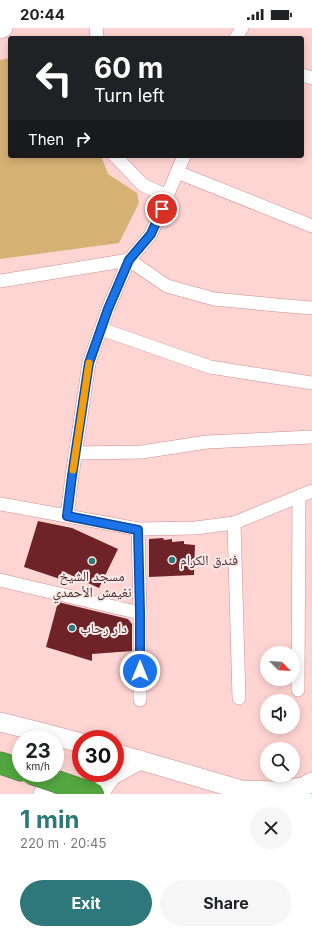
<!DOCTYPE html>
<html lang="en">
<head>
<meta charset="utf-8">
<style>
  body { margin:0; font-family:Inter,"Noto Naskh Arabic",sans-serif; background:#f6f6f6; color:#202124; height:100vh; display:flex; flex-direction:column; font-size:15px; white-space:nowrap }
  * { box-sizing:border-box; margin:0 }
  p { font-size:13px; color:#757577 }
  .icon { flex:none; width:22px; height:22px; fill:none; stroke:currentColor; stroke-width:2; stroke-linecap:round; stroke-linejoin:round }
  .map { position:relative; height:766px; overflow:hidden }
  .panel { display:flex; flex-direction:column; background:#fff; flex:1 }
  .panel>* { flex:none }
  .banner { position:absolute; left:8px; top:8px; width:296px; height:122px; border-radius:4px; box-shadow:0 2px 10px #0003; background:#202124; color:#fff; overflow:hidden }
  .needle { width:26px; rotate:114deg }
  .controls { position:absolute; left:260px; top:618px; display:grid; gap:8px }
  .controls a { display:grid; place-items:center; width:40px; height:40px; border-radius:50%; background:#fff; box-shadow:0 2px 10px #0003; font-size:20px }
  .speed { position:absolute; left:12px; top:702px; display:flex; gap:8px; font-size:20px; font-weight:700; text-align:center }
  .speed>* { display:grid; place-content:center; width:52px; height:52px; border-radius:50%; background:#fff; box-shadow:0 2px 10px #0003; line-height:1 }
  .speed small { font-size:10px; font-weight:400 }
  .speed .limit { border:6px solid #d22; background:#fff; color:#111 }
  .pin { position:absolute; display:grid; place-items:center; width:34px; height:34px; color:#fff; margin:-17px; border:2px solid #fff; border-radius:50%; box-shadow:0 1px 4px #0007 }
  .me { position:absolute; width:44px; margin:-22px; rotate:0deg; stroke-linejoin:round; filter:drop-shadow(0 0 3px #0008) }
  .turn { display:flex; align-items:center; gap:14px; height:84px; padding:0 20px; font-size:18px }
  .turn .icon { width:52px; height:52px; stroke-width:2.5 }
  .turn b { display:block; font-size:28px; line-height:34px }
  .then { display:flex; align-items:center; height:38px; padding:0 20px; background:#0003; gap:8px; font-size:15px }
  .round { display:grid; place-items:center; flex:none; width:42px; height:42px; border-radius:21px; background:#f6f6f6 }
  .head { display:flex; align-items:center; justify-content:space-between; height:68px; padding:0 20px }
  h1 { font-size:24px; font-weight:700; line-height:30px; color:#2e777b }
  .button { display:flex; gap:8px; margin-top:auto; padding:8px 20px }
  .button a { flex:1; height:46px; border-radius:24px; background:#2e777b; color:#fff; font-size:16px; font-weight:700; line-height:46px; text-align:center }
  .button a+a { background:#f6f6f6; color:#202124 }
  .status { display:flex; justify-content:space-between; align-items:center; height:28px; padding:0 20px; background:#fff; direction:ltr }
  .status svg { height:11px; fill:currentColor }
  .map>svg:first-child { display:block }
  .green { fill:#d5b174 }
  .building { fill:#6e2328 }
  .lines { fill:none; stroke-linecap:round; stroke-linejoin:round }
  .street-casing { stroke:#cd8d8c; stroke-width:14 }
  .secondary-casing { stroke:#cd8d8c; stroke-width:20 }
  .highway-casing { stroke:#4f7c39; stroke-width:23 }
  .street { stroke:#fff; stroke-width:13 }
  .secondary { stroke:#fff; stroke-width:19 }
  .highway { stroke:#53a640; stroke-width:22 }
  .highway-bridge-casing { stroke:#4f7c39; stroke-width:23; stroke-linecap:butt }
  .highway-bridge { stroke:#53a640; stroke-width:22 }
  .route-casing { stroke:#114b97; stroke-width:10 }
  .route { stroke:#1a73e8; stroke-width:7 }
  .slow { stroke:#f59e0b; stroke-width:7 }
  .poi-dot { fill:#2e777b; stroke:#f8eae9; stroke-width:1.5 }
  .labels { text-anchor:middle; stroke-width:4; stroke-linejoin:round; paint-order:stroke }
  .poi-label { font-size:14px; fill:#482e2d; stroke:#f8eae9; text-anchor:start }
</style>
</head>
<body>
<div class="status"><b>20:44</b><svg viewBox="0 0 49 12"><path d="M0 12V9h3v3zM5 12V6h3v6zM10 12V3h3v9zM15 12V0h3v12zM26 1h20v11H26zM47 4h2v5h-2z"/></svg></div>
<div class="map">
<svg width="312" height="766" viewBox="0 0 312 766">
  <rect width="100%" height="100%" fill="#ffd5d3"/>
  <!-- green -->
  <polygon class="green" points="10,30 10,128 101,128 108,146 137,165 139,175 119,215 0,231 0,32"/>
  <!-- building -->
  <g class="building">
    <polygon points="38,493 72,500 118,521 99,560 62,543 60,551 24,539"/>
    <polygon points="163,510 164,512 172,511 172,514 184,513 184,516 195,517 194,547 149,549 149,511"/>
    <polygon points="58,574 128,591 132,596 132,623 92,626 92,633 46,619"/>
  </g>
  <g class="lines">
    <defs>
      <g id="street">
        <polyline points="96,0 97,10"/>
        <polyline points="236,10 242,0"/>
        <polyline points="302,47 312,50"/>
        <polyline points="115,128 143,157 167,168"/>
        <polyline points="177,144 312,198"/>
        <polyline points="0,253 129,232 151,206 184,128"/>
        <polyline points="101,301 210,339 312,355"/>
        <polyline points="75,425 142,424 207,414 312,409"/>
        <polyline points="0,476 67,488 138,501 195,500 234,495 312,463"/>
        <polyline points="67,488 72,448 89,335 108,281 129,232 167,258 214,271 276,277 312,280"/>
        <polyline points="234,495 239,670"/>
        <polyline points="138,501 140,585 140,672"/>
        <polyline points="0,552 140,585"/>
        <polyline points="298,662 299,468"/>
      </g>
      <g id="secondary">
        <polyline points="0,1 3,0"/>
        <polyline points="0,694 36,703 81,715"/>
        <polyline points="115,725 242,762 275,763 303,759 312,754"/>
        <polyline points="43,766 45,762 47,745"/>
        <polyline points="99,766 111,748 140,732"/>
      </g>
      <polyline id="highway" points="0,735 21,742"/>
    </defs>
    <!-- street casing -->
    <use href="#street" class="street-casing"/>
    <!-- secondary casing -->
    <use href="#secondary" class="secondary-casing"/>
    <!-- highway casing -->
    <use href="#highway" class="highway-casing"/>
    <!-- street -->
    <use href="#street" class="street"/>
    <!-- secondary -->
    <use href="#secondary" class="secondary"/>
    <!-- highway -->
    <use href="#highway" class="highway"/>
    <defs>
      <polyline id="highway-bridge" points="31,745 93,766"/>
    </defs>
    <!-- highway-bridge casing -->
    <use href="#highway-bridge" class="highway-bridge-casing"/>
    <!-- highway-bridge -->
    <use href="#highway-bridge" class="highway-bridge"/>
  </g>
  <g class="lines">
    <defs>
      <polyline id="route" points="140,643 140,585 138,502 67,488 72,448 89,335 108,281 129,232 151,206 162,181"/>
    </defs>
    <!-- route casing -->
    <use href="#route" class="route-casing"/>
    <!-- route -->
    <use href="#route" class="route"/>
    <!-- slow -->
    <polyline class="slow" points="73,442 89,335"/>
  </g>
  <!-- markers -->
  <g class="poi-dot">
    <circle cx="172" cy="532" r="4"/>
    <circle cx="92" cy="533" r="4"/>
    <circle cx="72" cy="600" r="4"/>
  </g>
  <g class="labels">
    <!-- poi labels -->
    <g class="poi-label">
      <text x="180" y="537">فندق الكرام</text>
      <text x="92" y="553" text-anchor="middle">مسجد الشيخ<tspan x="92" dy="16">نغيمش الأحمدي</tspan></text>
      <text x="80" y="605">دار رحاب</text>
    </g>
  </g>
</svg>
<div class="controls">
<a><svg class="needle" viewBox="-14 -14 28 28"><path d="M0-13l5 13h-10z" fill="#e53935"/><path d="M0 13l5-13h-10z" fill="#757577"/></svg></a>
<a><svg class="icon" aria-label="sound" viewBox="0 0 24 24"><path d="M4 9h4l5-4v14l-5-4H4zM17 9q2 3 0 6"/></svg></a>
<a><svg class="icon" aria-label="search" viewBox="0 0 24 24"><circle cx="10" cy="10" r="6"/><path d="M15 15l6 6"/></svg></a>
</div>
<div class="speed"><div>23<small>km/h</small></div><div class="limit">30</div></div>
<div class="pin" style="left:162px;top:181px;background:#d93025"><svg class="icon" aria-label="arrive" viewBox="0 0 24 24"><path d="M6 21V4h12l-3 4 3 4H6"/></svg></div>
<svg class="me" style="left:140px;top:643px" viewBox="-20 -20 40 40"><circle r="17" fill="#1a73e8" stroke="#fff" stroke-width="3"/><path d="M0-11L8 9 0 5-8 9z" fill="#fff"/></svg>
<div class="banner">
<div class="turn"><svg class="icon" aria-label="left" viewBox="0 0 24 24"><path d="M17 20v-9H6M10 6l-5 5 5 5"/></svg><div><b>60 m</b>Turn left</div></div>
<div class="then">Then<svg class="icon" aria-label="right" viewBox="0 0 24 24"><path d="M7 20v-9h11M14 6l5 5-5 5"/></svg></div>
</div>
</div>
<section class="panel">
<div class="head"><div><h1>1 min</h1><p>220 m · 20:45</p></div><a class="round"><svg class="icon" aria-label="close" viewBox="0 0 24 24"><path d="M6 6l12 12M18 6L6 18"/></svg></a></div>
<div class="button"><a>Exit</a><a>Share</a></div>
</section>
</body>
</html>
